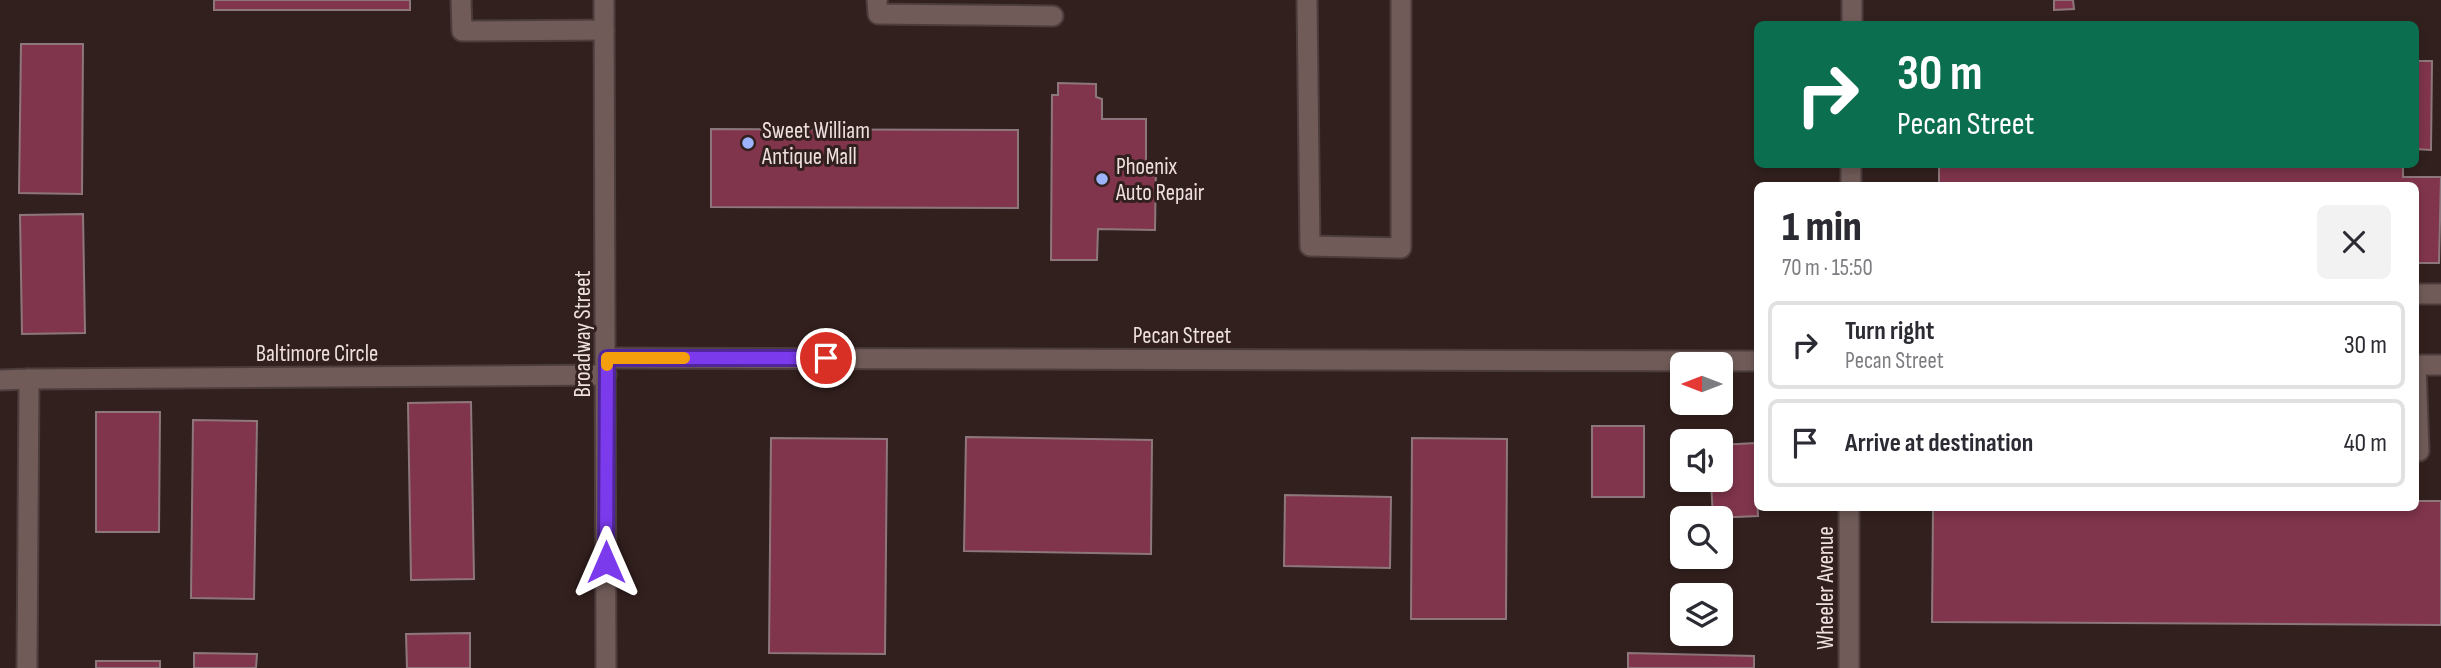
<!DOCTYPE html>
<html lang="en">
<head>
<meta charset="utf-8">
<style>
  body { margin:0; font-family:"Sofia Sans Condensed",sans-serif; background:#f2f2f3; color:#2b2b33; height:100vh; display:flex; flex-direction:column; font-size:26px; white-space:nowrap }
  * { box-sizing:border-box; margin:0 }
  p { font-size:23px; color:#7c7c81 }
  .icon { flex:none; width:38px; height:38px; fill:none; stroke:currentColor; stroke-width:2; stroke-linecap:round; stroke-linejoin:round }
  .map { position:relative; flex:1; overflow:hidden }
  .details { position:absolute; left:1754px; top:182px; width:665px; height:329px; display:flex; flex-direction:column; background:#fff; border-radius:10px; box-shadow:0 4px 10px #0003 }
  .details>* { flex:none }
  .top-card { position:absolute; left:1754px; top:21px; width:665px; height:147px; border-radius:10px; box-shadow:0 4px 10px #0003; background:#0b6e4f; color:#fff; overflow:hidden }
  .needle { width:46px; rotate:270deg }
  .tools { position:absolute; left:1670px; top:352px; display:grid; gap:14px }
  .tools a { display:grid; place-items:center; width:63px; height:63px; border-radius:10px; background:#fff; box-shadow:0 4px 10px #0003; font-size:35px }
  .pin { position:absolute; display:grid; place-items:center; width:60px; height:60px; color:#fff; margin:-30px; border:4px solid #fff; border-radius:50%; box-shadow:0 2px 7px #0007 }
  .me { position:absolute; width:77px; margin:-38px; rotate:0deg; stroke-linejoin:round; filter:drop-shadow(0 0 5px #0008) }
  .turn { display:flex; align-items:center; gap:24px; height:147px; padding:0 28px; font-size:32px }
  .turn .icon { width:91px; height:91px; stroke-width:2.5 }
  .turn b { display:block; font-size:49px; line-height:60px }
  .round { display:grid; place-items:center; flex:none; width:74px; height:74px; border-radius:10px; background:#f2f2f3 }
  .headline { display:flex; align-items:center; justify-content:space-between; height:119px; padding:0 28px }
  h1 { font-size:42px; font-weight:800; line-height:52px }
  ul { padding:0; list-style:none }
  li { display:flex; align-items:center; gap:21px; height:88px; margin:0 14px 10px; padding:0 14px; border:4px solid #e1e1e2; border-radius:10px }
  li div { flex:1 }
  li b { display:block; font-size:26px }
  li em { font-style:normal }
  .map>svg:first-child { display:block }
  .building { fill:#80354c; stroke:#8e777c; stroke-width:2 }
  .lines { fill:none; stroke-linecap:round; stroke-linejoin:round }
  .service-casing { stroke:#4c3d3c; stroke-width:23 }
  .minor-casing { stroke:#4c3d3c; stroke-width:23 }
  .service { stroke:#705b58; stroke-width:19 }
  .minor { stroke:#705b58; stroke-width:19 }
  .route-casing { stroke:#51269a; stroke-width:18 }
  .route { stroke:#7c3aed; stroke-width:12 }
  .slow { stroke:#f59e0b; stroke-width:12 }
  .poi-dot { fill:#9db4fd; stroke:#32201e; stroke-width:2.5 }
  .labels { text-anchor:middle; stroke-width:6; stroke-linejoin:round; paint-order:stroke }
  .poi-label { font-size:23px; fill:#eee0df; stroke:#32201e; text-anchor:start }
  .street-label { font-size:23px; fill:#eee0df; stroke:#32201e }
</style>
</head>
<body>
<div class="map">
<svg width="2441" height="668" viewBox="0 0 2441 668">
  <rect width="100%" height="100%" fill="#32201e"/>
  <!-- building -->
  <g class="building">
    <rect x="214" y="0" width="196" height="10"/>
    <polygon points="2054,0 2073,0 2074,9 2054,10"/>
    <polygon points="21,44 83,44 82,194 19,193"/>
    <polygon points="2415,61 2432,61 2431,150 2415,149"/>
    <polygon points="1058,83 1096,84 1096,97 1102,99 1102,119 1146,119 1146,164 1156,164 1155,230 1098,229 1097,260 1051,260 1052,95 1058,95"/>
    <polygon points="711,129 1018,130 1018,208 711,207"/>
    <polygon points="1939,164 2403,164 2403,177 2441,177 2439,263 2415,263 2415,186 1939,186"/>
    <polygon points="83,214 85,333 22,334 20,215"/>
    <polygon points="471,402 474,579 411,580 408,403"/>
    <polygon points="96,412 160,412 159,532 96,532"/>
    <polygon points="193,420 257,421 254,599 191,598"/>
    <rect x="1592" y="426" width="52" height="71"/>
    <polygon points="966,437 1152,440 1151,554 964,551"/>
    <polygon points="771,438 887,439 885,654 769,653"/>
    <polygon points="1412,438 1507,439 1506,619 1411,619"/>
    <polygon points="1755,443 1758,516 1713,518 1711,480 1720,480 1720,445"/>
    <polygon points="1285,495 1391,497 1390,568 1284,566"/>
    <polygon points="2415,501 2441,501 2441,625 1932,622 1933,508 2415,508"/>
    <polygon points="470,633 470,668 407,668 406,634"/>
    <polygon points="194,653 257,654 256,668 194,668"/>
    <polygon points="1628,653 1754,656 1754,668 1628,668"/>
    <rect x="96" y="661" width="64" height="7"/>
  </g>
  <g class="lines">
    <defs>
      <g id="service">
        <polyline points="461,0 462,31 604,30"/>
        <polyline points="877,0 878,14 1053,16"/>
        <polyline points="1307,0 1310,246 1401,248 1401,0"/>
        <polyline points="2415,294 2441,294"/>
        <polyline points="2415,451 2419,451 2416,365"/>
      </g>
      <g id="minor">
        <polyline points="604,0 606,668"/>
        <polyline points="1852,24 1852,0"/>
        <polyline points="1851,186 1851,164"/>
        <polyline points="606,358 1757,361"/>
        <polyline points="2415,365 2441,365"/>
        <polyline points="0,380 29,379"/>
        <polyline points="27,668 29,379 606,375"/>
        <polyline points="1849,668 1849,508"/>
      </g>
    </defs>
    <!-- service casing -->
    <use href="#service" class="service-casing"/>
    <!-- minor casing -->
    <use href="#minor" class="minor-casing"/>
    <!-- service -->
    <use href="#service" class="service"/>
    <!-- minor -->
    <use href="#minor" class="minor"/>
  </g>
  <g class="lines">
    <defs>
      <polyline id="route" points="606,562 607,358 826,358"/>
    </defs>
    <!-- route casing -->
    <use href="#route" class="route-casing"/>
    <!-- route -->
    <use href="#route" class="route"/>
    <!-- slow -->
    <polyline class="slow" points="607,365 607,358 684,358"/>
  </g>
  <!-- markers -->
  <g class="poi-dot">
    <circle cx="748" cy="143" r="7"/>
    <circle cx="1102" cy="179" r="7"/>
  </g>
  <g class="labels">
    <!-- poi labels -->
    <g class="poi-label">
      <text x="762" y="138">Sweet William<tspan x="762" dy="26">Antique Mall</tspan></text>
      <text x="1116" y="174">Phoenix<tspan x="1116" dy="26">Auto Repair</tspan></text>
    </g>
    <!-- street labels -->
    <g class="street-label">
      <text transform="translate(582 334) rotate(-90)" y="8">Broadway Street</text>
      <text x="1182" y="343">Pecan Street</text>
      <text x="317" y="361">Baltimore Circle</text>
      <text transform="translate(1825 588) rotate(-90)" y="8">Wheeler Avenue</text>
    </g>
  </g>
</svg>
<div class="tools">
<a><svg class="needle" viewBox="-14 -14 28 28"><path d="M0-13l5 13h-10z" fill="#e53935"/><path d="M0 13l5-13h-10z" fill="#7c7c81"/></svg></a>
<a><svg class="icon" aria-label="sound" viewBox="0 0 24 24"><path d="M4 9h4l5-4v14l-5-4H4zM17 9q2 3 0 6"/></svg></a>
<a><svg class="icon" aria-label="search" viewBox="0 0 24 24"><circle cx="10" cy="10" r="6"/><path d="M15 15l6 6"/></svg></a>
<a><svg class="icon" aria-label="layers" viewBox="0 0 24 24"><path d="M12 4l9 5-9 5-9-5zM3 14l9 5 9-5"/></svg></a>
</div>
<div class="pin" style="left:826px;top:358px;background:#d93025"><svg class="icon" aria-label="arrive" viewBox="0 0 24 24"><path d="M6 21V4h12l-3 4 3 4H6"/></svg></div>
<svg class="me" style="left:606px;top:562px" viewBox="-20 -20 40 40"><path d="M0-17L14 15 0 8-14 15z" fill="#7c3aed" stroke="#fff" stroke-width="4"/></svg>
<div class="top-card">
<div class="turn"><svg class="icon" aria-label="right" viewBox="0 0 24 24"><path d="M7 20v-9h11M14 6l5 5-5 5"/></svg><div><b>30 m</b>Pecan Street</div></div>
</div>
<section class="details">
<div class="headline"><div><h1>1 min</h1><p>70 m · 15:50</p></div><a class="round"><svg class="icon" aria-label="close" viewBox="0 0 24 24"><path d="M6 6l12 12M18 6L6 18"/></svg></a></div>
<ul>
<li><svg class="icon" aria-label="right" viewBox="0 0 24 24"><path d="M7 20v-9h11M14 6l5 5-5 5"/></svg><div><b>Turn right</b><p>Pecan Street</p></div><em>30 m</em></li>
<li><svg class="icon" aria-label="arrive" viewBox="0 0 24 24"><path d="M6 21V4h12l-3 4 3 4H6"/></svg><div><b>Arrive at destination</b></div><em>40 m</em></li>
</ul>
</section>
</div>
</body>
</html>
